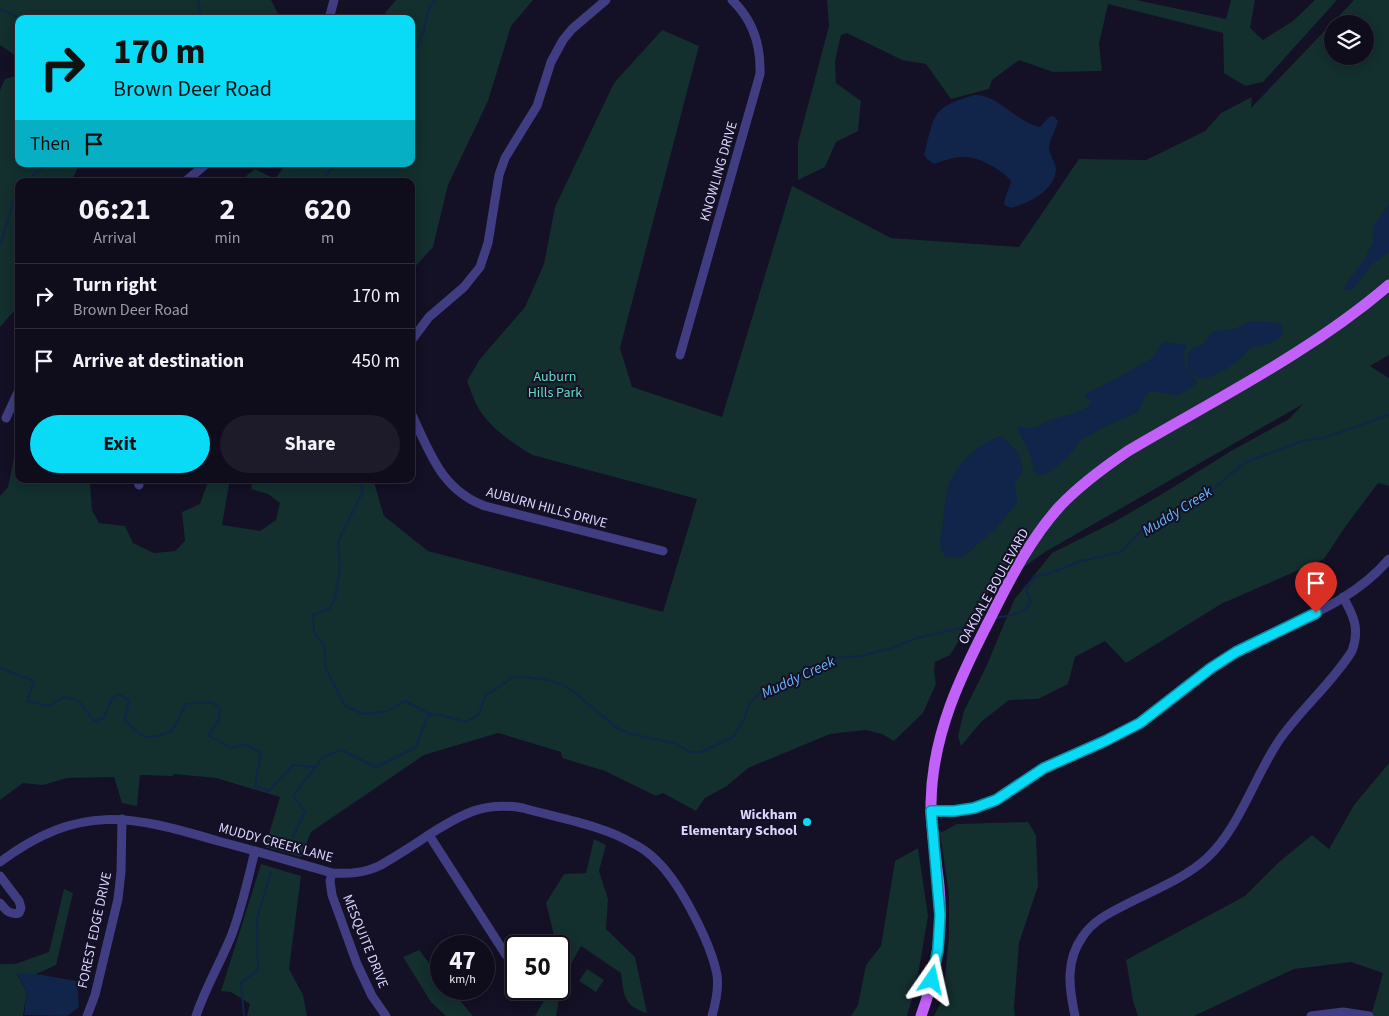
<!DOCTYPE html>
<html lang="en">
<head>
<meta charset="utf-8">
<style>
  body { margin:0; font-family:"Source Sans 3",sans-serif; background:#1d1a29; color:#f1f3f6; height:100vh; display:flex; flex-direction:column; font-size:19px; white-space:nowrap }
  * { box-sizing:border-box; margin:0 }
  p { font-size:16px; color:#9b9ba3 }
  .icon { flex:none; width:28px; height:28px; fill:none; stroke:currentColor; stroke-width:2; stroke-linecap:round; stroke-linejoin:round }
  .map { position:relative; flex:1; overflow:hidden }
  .details { position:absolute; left:15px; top:178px; width:400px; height:305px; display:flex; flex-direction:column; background:#0f0c1c; border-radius:10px; box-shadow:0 2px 12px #0003,0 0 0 1px #2f2c3b }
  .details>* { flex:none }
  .guide { position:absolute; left:15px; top:15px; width:400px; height:152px; border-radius:10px; box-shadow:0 2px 12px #0003,0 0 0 1px #2f2c3b; background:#09dbf6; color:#111; overflow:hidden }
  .fabs { position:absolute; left:1324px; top:15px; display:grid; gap:10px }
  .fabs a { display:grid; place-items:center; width:50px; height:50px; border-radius:50%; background:#0f0c1c; box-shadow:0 2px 12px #0003,0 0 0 1px #2f2c3b; font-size:25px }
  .speed { position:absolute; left:430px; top:935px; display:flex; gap:10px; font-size:25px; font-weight:700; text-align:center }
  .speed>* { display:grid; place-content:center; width:65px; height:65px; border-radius:50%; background:#0f0c1c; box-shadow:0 2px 12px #0003,0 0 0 1px #2f2c3b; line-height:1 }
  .speed small { font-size:12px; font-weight:400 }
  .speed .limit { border:2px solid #111; border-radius:8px; background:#fff; color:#111 }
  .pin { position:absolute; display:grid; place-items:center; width:42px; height:42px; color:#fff; margin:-51px -21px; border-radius:50% 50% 50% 0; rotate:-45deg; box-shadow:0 0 5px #0007 }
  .pin .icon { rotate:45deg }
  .me { position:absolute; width:55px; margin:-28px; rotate:11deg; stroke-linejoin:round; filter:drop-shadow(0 0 4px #0008) }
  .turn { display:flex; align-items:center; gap:18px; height:105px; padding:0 15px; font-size:22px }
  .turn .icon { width:65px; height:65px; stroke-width:2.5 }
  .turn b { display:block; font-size:35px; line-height:42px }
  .then { display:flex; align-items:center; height:48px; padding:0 15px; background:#0003; gap:10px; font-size:19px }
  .eta { display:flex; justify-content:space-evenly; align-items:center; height:85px; text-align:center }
  .eta b { font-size:30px; font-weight:700; line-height:35px }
  .button { display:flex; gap:10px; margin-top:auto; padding:10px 15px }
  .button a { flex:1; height:58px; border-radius:30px; background:#09dbf6; color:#111; font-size:20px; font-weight:700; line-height:58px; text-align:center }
  .button a+a { background:#1d1a29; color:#f1f3f6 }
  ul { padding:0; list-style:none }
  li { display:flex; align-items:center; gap:15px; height:65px; padding:0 15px; border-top:1px solid #2f2c3b }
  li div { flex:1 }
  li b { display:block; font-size:19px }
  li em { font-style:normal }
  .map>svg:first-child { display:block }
  .green { fill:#132f2e; fill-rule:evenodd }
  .water { fill:#102549 }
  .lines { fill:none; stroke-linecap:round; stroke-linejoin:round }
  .stream { stroke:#102549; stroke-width:2 }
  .minor { stroke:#403d82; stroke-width:9 }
  .major { stroke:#c261f9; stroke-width:11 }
  .route-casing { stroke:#068ea0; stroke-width:12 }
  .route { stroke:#09dbf6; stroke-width:9 }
  .poi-dot { fill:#09dbf6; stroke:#141025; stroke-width:2 }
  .labels { text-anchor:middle; stroke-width:4; stroke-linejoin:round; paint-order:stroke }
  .street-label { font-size:14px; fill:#dbd5fd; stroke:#141025 }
  .park-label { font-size:14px; fill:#63dbbf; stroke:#141025 }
  .poi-label { font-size:14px; font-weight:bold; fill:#dbd5fd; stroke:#141025; text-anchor:end }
  .water-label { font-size:15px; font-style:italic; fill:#67b4fa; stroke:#141025 }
</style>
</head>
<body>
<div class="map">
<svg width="1389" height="1016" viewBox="0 0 1389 1016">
  <rect width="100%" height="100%" fill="#141025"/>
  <!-- green -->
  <g class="green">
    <polygon points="0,0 271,0 278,14 273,19 19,19 19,58 0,45"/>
    <polygon points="396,0 533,0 511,26 488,101 448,185 433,247 411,271 411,181 240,181 255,169 275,179 286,164 411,164 411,19 387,19 385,13"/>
    <polygon points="827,0 1136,0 1226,19 1231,0 1255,0 1250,28 1263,40 1293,21 1315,0 1337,0 1263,82 1245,86 1224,73 1223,33 1108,4 1099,44 1102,71 1053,72 1019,60 992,80 989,89 951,99 926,64 902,60 847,33 841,35 835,61 836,83 861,101 858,131 836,142 825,167 798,180 798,143 829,26"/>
    <path d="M1354,0H1389V355L1370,366L1389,378V486L1378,483L1345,527L1324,559L1221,604L1126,663L1105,641L1075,657L1068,684L1038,699L1009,700L981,722L961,746L958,736L964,711L986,667L1014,600L1052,553L1114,522L1162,494L1231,451L1289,419L1303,404L1045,552L989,592L976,613L970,633L962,636L950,655L935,662L934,671L936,684L923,713L894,741L882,734L866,730L830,734L748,768L727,786L705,798L696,811L663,793L656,796L605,771L562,758L561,752L498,733L424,755L311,832L301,857L265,847L280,797L216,778L174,774L173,776L140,775L137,806L122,803L114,777L67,778L43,785L23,783L0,800V496L8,487L17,443L19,417V479H83L90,484L92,510L99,523L125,526L133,543L154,553L175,551L185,541L182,512L200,504L209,479H230L222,525L260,531L276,520L280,503L268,494L251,489L253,479H373L384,516L428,551L663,612L697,499L532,455C511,442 488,427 476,404C473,397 470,389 467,381L480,359L525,307L544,264L555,207L614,83L662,30L699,46L620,348L632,387L722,417L792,186L891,238L1019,247L1079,159L1146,160L1205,131L1221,113L1252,97L1251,108ZM1332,24H1365V56H1332Z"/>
    <polygon points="19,75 19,164 80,164 72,179 73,181 19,181 19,305 0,327 0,90 5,79"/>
    <polygon points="1389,763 1389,1016 1371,1016 1383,973 1351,962 1294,969 1194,1016 1138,1016 1133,1001 1126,960 1245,896 1279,862 1312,835 1329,849 1354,805"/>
    <polygon points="1028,822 1036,835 1038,886 1019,943 1014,1008 1015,1016 934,1016 943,998 949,936 949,894 940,833 957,824"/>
    <path d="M594,839L606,845L599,871L608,899L606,929L635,957L647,1013C623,1006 624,995 621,973L581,946L563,978L556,1016H535L549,992V989H559V946H554L555,939L546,903L564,874L586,873Z"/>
    <polygon points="918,848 928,916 917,981 907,1016 851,1016 858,1005 866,965 881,946 895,861"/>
    <polygon points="261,864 301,876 289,969 303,995 307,1016 247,1016 250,1004 231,992 221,991"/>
    <polygon points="64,889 73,893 56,965 36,974 17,974 27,992 23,1016 0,1016 0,964 15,964 49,952"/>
    <polygon points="419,950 441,978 441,989 450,989 473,1016 446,1016 431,1002 403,957"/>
    <polygon points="587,969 604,980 596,992 579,981"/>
  </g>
  <!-- water -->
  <g class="water">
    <path d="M974,95C999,94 1015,122 1040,127L1050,116L1055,117L1058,121C1056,130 1050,138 1049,147C1049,156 1056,161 1056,170C1054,191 1029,203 1011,208L1004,205C1005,196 1009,189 1011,181C1005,174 999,170 992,166C969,153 957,156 934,164L928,160L924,155C935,115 930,108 974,95Z"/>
    <polygon points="1389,205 1389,252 1372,264 1353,289 1347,290 1343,288 1365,258 1373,242 1373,228 1377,220"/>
    <path d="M1252,321L1280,323C1292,345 1257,344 1248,350C1245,353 1243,356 1240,359C1235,364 1215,376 1207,378C1194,382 1182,363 1189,352C1192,348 1197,347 1202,344C1206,341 1208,335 1212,333C1219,328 1228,331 1235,329C1241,326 1245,322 1252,321Z"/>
    <path d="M1164,342L1187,345C1186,349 1184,353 1184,357C1184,369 1193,374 1198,383L1177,396L1159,392H1151L1146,395L1138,412L1100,429L1080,441L1067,458L1048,473L1039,476L1034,472L1031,456L1017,428C1023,426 1027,429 1033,428C1037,428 1043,423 1047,421C1061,416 1077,414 1089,406L1091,401L1085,396L1087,393L1117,378L1151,359Z"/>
    <path d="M1000,436C1014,446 1021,454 1023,471L1014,485L1017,496V502C1002,524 982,542 961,558L946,557L941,549L940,542C943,526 944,508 947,491C952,467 977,445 1000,436Z"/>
    <polygon points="17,973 36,974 77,981 79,1007 67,1016 24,1015 27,992"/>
  </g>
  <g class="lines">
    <!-- stream -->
    <g class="stream">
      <polyline points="198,0 201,19"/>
      <polyline points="0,9 22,19"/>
      <polyline points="30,19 34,16 37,19"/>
      <polyline points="411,59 421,40 429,8 435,0"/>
      <polyline points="27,181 46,164"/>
      <polyline points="320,181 337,164"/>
      <polyline points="0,246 15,195 19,191"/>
      <polyline points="357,479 363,491 338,542 340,569 335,598 329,609 313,615 314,632 324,646 326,669 345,706 363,714 387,711 405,701 432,715"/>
      <path d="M996,618C1009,615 1026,615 1031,601L1026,590L1030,582L1037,576L1048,574L1081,561L1121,552L1146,526L1200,500L1244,463L1305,440L1324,438L1389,415"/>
      <path d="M0,668L34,681L27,701L49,706L64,697L79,701L94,721L104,718L111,700L118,694L129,700L125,719C142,741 147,740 172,731L186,704L211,702L220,708L218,722L208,735L231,748L246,745L261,753L255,786L269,791L293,765L315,767"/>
      <polyline points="286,852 305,811 293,796 323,757 342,750 376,767 416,747 427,717 437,714 466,722 479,714 485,696 515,676 547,680 561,684 574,692 617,728 631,734 674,743 690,752 701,752 733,737 744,720 749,704 760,692 789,682 836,658 861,656 889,649 917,638 965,627 984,621"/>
      <polyline points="244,1016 241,983 258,970 257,919 271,872"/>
    </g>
    <!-- minor -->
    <g class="minor">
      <polyline points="329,19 334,0"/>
      <polyline points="186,181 206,164"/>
      <polyline points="411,341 429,317 464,287 480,267 488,243 499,175 505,158 537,106 551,62 563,40 572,29 606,0"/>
      <path d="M680,355L760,74C761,45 753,20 732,0"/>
      <path d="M411,413C430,452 441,490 485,506L663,551"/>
      <polyline points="6,418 19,390"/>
      <polyline points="137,479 139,485"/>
      <path d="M931,811C945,811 959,812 973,809C1000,803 1021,782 1045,768C1076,751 1110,741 1141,722C1174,701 1201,673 1235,653C1287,622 1349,607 1389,559"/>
      <polyline points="429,835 506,955"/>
      <path d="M0,862C80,803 130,815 218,841C256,851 294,862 332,873C350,874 365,873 381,865C398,855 414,845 430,834C462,814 484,801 523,808C558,818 602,825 632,843C641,847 650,854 657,861C680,883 711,943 717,975C719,989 716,1002 712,1016"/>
      <polyline points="332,873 330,881 332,895 357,964 372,996 386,1016"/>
      <path d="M0,876L19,901L21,908L19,913C9,915 6,910 0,903"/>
      <polyline points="87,1016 95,995 118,899 121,872 122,819"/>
      <path d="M196,1016C205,988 221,962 232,934C242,907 248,879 255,851"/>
      <path d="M1075,1016C1069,988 1065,961 1083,936C1093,921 1109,913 1125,905C1152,891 1184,879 1207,858C1240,827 1254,777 1280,739C1302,708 1332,683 1352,651C1360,630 1354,616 1343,597"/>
      <polyline points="1311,1016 1343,1012 1369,1016"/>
    </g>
    <!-- major -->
    <path class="major" d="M921,1016C936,975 943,930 939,886C936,858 931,831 931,803C932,734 961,675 992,615C1011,577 1031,538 1060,506C1080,485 1103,468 1128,451C1216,399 1311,352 1389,285"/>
  </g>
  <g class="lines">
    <defs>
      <polyline id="route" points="932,980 938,949 940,915 931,811 954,811 974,808 996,800 1044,768 1105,741 1140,723 1211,668 1236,652 1316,613"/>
    </defs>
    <!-- route casing -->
    <use href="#route" class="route-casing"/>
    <!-- route -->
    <use href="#route" class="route"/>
  </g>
  <!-- markers -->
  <circle class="poi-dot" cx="807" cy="822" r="5"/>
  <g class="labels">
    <!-- street labels -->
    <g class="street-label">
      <text transform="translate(718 171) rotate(-74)" y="5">KNOWLING DRIVE</text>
      <text transform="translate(547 507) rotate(15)" y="5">AUBURN HILLS DRIVE</text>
      <text transform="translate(993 586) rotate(-61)" y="5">OAKDALE BOULEVARD</text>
      <text transform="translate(276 842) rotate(15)" y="5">MUDDY CREEK LANE</text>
      <text transform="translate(94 930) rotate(-78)" y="5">FOREST EDGE DRIVE</text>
      <text transform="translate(366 941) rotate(68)" y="5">MESQUITE DRIVE</text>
    </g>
    <!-- park labels -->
    <g class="park-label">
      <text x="555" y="381">Auburn<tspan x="555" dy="16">Hills Park</tspan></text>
    </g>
    <!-- poi labels -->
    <g class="poi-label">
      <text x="797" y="819">Wickham<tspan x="797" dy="16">Elementary School</tspan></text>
    </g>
    <!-- water labels -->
    <g class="water-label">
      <text transform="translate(1177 511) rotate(-32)" y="5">Muddy Creek</text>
      <text transform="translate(798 677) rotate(-25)" y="5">Muddy Creek</text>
    </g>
  </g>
</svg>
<div class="fabs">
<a><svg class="icon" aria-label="layers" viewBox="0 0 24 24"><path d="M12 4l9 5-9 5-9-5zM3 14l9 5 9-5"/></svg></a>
</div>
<div class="speed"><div>47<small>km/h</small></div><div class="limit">50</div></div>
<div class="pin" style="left:1316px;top:613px;background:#d93025"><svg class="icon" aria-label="arrive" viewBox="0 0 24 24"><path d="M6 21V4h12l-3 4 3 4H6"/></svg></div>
<svg class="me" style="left:932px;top:980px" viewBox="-20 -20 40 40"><path d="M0-17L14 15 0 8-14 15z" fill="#09dbf6" stroke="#fff" stroke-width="4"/></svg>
<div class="guide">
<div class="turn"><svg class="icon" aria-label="right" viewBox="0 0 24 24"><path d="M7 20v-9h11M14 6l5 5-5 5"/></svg><div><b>170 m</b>Brown Deer Road</div></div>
<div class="then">Then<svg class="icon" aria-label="arrive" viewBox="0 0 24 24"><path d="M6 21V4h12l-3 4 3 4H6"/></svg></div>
</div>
<section class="details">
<div class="eta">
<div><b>06:21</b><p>Arrival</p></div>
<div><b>2</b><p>min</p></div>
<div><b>620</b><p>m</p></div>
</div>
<ul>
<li><svg class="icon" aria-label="right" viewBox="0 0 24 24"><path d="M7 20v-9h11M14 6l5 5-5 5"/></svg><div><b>Turn right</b><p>Brown Deer Road</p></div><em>170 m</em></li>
<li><svg class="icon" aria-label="arrive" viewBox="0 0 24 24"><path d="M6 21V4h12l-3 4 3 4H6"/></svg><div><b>Arrive at destination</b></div><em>450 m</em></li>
</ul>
<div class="button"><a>Exit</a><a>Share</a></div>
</section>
</div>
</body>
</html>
